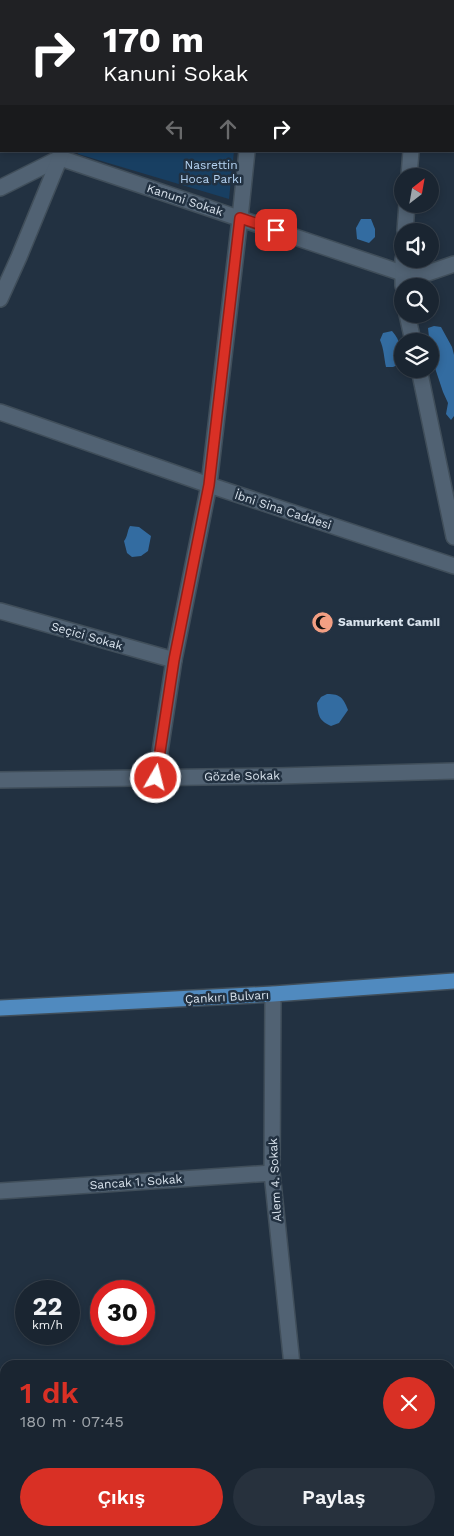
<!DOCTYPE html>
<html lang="tr">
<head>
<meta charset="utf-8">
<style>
  body { margin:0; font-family:"Work Sans",sans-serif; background:#27313d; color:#f1f3f6; height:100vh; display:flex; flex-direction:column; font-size:19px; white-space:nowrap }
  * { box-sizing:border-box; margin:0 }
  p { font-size:16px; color:#9fa5ab }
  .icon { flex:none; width:28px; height:28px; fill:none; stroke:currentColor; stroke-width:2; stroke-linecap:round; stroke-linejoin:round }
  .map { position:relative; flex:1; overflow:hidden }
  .side { position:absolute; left:0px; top:1360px; width:455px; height:176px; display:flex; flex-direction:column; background:#1a2531; border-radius:15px 15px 0 0; box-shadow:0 2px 8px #0003,0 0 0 1px #38424d }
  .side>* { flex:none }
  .hud { position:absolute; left:0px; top:0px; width:455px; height:152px; box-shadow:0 2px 8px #0003,0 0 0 1px #38424d; background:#202124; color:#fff; overflow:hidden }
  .needle { width:32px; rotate:31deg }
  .buttons { position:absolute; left:394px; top:168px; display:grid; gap:10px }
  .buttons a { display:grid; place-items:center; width:45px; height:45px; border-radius:50%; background:#1a2531; box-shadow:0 2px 8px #0003,0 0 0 1px #38424d; font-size:25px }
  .speed { position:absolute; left:15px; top:1280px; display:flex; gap:10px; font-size:25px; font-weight:700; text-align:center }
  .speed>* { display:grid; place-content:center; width:65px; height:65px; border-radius:50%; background:#1a2531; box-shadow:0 2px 8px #0003,0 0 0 1px #38424d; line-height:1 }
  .speed small { font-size:12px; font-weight:400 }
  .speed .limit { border:8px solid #d22; background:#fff; color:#111 }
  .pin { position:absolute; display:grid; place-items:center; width:42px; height:42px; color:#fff; margin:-21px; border-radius:10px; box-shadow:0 2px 8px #0006 }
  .me { position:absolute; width:55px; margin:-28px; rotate:8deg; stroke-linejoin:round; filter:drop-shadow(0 0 4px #0008) }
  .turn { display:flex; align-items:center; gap:18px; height:105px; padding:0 20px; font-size:22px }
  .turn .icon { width:65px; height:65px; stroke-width:2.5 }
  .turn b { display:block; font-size:35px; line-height:42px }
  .lanes { display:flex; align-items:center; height:48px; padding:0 20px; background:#0003; justify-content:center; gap:25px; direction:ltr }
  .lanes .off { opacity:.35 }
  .round { display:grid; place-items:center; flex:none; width:52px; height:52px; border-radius:26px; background:#27313d }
  .headline { display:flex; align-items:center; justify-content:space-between; height:85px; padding:0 20px }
  h1 { font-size:30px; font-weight:600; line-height:38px; color:#d93025 }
  .button { display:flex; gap:10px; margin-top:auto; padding:10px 20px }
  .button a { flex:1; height:58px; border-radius:30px; background:#d93025; color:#fff; font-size:20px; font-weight:600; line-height:58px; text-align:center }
  .button a+a { background:#27313d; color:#f1f3f6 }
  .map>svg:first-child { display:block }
  .green { fill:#183f62 }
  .forest { fill:#336ca1 }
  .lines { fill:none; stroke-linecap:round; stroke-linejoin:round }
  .minor-casing { stroke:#404e5a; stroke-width:18 }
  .major-casing { stroke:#404e5a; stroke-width:18 }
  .minor { stroke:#516273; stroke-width:15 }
  .major { stroke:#508abf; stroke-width:15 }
  .route-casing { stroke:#8d1f18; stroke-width:12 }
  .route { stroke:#d93025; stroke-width:9 }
  .labels { text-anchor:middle; stroke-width:5; stroke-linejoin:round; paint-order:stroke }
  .park-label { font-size:12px; fill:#b5d3f2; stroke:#223141 }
  .street-label { font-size:12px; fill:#d9e3ed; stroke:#223141 }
  .poi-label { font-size:12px; font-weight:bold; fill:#d9e3ed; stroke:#223141; text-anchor:start }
</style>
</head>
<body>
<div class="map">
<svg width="454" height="1536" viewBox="0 0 454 1536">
  <rect width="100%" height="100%" fill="#223141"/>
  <!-- green -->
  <polygon class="green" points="79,151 234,151 229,199 78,154"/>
  <!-- forest -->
  <g class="forest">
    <polygon points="361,219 371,219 375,229 375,237 369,243 357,239 356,228"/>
    <polygon points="434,326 441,327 452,347 454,355 454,416 451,420 446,414 448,403 443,392 431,356 428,328"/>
    <path d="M392,331C401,341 402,351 400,364L393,367H386C384,358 384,349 380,340L383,333Z"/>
    <path d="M130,526L139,527L151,536L148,551L141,556L132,557L127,553L124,541C128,536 127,531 130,526Z"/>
    <path d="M327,694C341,694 343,698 348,710L339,723L331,726C319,721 318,715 317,703L321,697Z"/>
  </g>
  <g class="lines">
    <defs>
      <g id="minor">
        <polyline points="123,1 124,0"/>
        <polyline points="261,1 261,0"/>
        <polyline points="422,1 422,0"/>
        <polyline points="409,176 411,151"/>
        <polyline points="0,188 60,158 402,273 425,274 454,264"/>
        <polyline points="405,231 407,204"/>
        <polyline points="403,286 403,259"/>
        <polyline points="0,299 19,257 61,155"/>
        <polyline points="407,314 413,341"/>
        <polyline points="419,369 454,537"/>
        <polyline points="0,412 209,485 454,566"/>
        <polyline points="0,611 174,660"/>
        <polyline points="156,778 174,660 209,485 240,218 247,151"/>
        <polyline points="0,780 278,776 454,771"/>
        <polyline points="273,994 272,1173 292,1365"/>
        <polyline points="0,1191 272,1173"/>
        <polyline points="450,1401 454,1401"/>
        <polyline points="0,1435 5,1434"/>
        <polyline points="312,1531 312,1536"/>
      </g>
      <polyline id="major" points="0,1008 273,994 454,981"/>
    </defs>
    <!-- minor casing -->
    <use href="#minor" class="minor-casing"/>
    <!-- major casing -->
    <use href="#major" class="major-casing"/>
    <!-- minor -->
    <use href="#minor" class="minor"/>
    <!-- major -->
    <use href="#major" class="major"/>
  </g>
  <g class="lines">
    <defs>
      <polyline id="route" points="156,778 174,660 209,485 240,218 276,230"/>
    </defs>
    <!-- route casing -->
    <use href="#route" class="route-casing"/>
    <!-- route -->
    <use href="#route" class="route"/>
  </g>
  <!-- icons -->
  <defs>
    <symbol id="mosque-disc" viewBox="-11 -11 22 22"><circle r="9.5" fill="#f39f83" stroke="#223141"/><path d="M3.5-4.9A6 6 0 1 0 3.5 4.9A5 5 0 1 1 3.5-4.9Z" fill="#111"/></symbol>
  </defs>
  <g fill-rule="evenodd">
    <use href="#mosque-disc" x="310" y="610" width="25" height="25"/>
  </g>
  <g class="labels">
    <!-- park labels -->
    <g class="park-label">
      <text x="211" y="169">Nasrettin<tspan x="211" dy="14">Hoca Parkı</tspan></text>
    </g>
    <!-- street labels -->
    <g class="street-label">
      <text transform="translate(185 200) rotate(18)" y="4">Kanuni Sokak</text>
      <text transform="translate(283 510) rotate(18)" y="4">İbni Sina Caddesi</text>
      <text transform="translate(87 636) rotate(16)" y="4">Seçici Sokak</text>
      <text transform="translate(242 776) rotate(-1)" y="4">Gözde Sokak</text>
      <text transform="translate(227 997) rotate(-3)" y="4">Çankırı Bulvarı</text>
      <text transform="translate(275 1180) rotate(-93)" y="4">Alem 4. Sokak</text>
      <text transform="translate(136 1182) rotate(-4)" y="4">Sancak 1. Sokak</text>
    </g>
    <!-- poi labels -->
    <g class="poi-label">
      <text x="338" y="626">Samurkent Camii</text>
    </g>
  </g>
</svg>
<div class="buttons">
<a><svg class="needle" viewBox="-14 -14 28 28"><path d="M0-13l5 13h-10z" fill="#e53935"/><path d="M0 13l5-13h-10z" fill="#9fa5ab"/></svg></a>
<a><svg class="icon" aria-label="sound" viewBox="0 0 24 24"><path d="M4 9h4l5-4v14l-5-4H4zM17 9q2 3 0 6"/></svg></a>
<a><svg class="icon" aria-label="search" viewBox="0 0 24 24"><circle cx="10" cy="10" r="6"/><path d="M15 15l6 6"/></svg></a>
<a><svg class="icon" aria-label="layers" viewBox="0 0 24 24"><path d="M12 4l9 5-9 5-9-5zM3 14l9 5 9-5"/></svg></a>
</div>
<div class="speed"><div>22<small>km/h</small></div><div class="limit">30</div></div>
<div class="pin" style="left:276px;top:230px;background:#d93025"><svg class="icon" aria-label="arrive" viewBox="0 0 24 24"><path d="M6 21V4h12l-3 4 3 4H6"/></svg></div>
<svg class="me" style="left:156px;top:778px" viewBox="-20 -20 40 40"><circle r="17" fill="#d93025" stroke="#fff" stroke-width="3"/><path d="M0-11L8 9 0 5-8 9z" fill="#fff"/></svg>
<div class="hud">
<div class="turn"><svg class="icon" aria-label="right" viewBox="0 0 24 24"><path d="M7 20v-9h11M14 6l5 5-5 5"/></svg><div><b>170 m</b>Kanuni Sokak</div></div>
<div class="lanes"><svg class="icon off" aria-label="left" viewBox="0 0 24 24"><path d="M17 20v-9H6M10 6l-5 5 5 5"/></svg><svg class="icon off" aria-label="ahead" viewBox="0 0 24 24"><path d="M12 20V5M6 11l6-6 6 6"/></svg><svg class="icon" aria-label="right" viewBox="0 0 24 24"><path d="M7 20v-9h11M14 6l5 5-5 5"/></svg></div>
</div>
<section class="side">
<div class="headline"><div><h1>1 dk</h1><p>180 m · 07:45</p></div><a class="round" style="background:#d93025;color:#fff"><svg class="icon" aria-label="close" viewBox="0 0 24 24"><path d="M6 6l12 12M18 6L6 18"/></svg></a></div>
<div class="button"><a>Çıkış</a><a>Paylaş</a></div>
</section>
</div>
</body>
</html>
